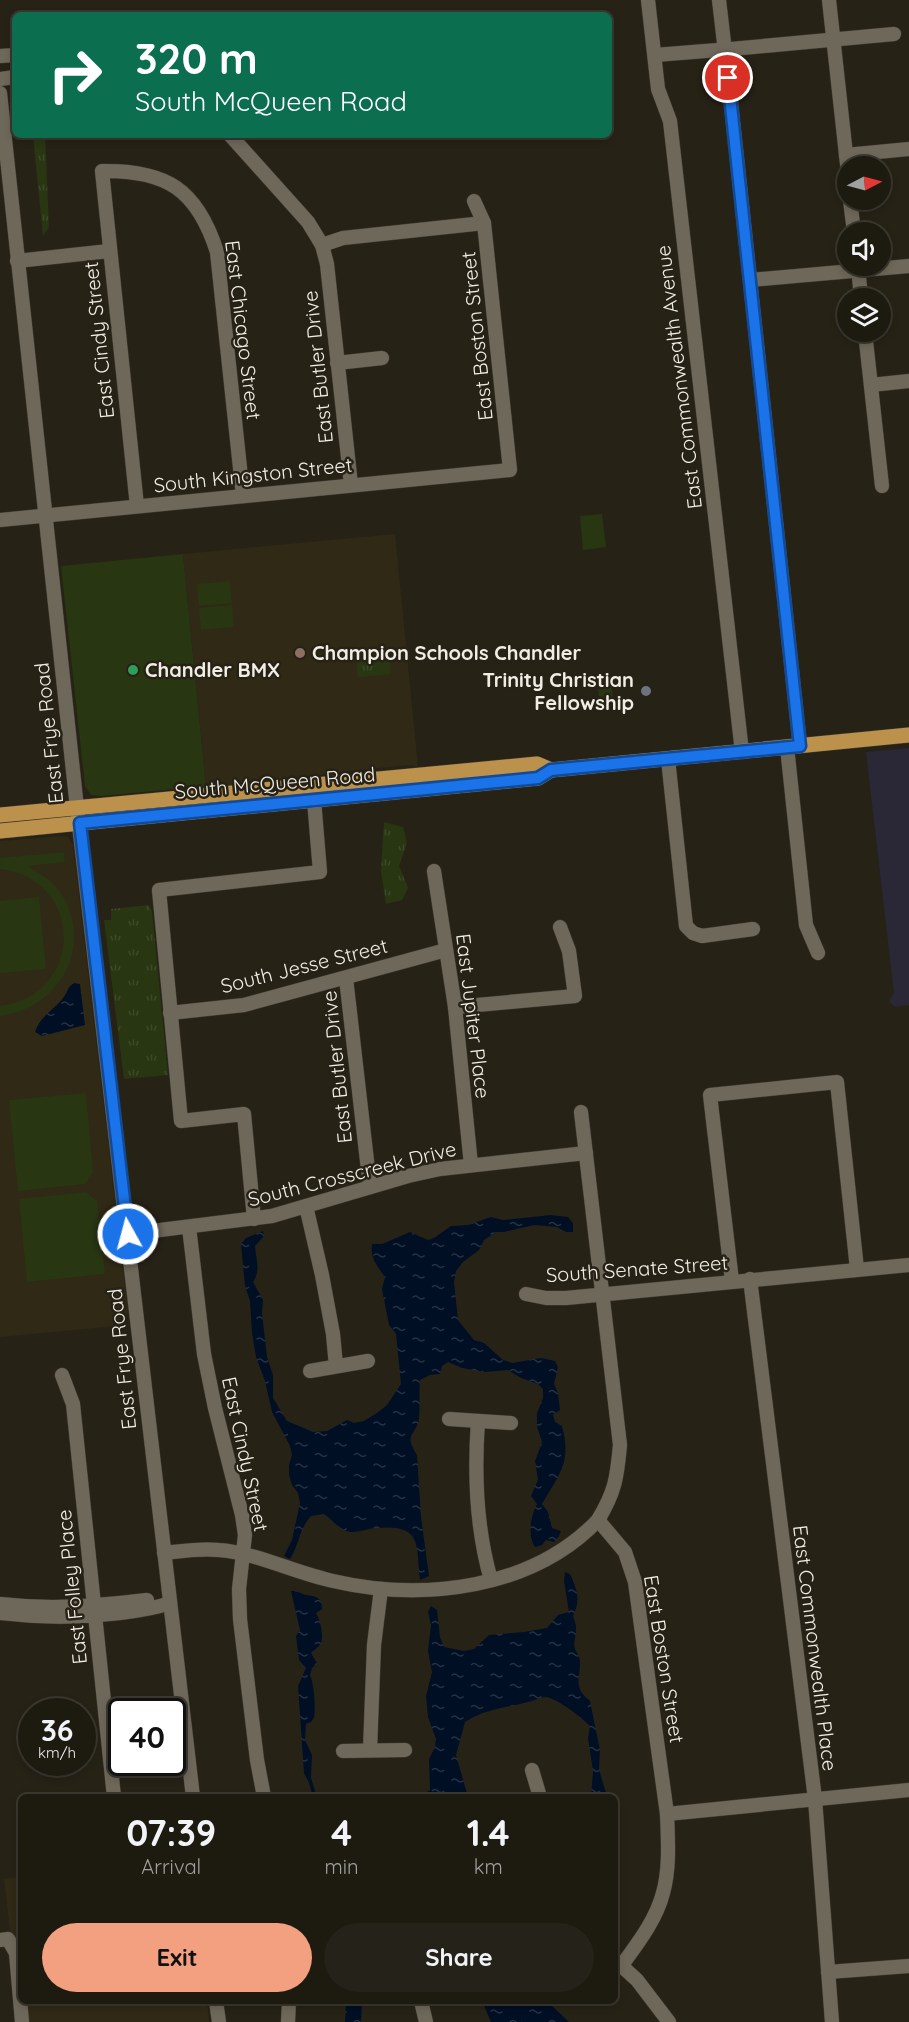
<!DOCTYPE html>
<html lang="en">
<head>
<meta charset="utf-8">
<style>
  body { margin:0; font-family:Quicksand,sans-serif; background:#252319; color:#f1f3f6; height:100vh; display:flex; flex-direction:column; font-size:22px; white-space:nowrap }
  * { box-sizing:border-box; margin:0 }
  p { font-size:20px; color:#a0a19f }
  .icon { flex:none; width:33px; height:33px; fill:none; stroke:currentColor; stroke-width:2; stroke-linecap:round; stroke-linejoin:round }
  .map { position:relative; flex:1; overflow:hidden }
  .drawer { position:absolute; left:18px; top:1794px; width:600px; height:210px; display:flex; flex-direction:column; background:#1d1a10; border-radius:9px; box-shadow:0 3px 9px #0003,0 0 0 2px #3b3830 }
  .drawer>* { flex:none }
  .guide { position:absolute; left:12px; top:12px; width:600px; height:126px; border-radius:9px; box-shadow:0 3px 9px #0003,0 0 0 2px #3b3830; background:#0b6e4f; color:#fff; overflow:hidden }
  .needle { width:39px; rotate:84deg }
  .tools { position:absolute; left:837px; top:156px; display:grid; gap:12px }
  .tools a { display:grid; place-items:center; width:54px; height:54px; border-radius:50%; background:#1d1a10; box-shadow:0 3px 9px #0003,0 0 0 2px #3b3830; font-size:30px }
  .speed { position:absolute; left:18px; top:1698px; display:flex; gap:12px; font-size:30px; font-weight:700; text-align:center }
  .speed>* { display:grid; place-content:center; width:78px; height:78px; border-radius:50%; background:#1d1a10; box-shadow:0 3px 9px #0003,0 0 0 2px #3b3830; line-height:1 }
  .speed small { font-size:15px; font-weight:400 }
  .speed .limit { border:3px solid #111; border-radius:9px; background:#fff; color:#111 }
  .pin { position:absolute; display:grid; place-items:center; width:51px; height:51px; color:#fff; margin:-26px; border:3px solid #fff; border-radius:50%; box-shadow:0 2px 6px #0007 }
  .me { position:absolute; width:66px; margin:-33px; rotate:353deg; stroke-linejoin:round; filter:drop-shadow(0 0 4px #0008) }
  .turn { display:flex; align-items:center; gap:21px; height:126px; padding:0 24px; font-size:27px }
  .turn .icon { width:78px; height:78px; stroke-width:2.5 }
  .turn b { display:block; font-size:42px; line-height:51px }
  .eta { display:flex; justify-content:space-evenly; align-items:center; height:102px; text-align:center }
  .eta b { font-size:36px; font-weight:700; line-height:42px }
  .primary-button { display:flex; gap:12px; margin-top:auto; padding:12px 24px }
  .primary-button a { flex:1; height:69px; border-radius:36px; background:#f2a080; color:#111; font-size:24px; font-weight:700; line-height:69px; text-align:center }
  .primary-button a+a { background:#252319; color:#f1f3f6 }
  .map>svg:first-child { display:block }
  .commercial { fill:#2a2737 }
  .built { fill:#302916 }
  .park { fill:url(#park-tufts) }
  .pitch { fill:#283612 }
  .water { fill:url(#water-ripples) }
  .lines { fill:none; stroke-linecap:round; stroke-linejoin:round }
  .minor-casing { stroke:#423d35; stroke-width:15 }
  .major-casing { stroke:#423d35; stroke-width:16 }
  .minor { stroke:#6e685a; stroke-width:14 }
  .major { stroke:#bb914c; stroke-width:15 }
  .route-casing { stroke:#114b97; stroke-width:15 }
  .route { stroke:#1a73e8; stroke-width:10 }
  .education-dot { fill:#8d6e63; stroke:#272216; stroke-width:2 }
  .leisure-dot { fill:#2e9e5b; stroke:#272216; stroke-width:2 }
  .worship-dot { fill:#6b7280; stroke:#272216; stroke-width:2 }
  .labels { text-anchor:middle; stroke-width:5; stroke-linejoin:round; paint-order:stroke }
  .street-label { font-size:20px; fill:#f1ede5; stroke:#272216 }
  .poi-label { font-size:20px; font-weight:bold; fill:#f1ede5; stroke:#272216; text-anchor:start }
</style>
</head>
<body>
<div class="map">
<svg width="909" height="2022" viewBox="0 0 909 2022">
  <defs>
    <pattern id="park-tufts" width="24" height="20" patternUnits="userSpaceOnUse" patternTransform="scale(1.5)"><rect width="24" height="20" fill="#283612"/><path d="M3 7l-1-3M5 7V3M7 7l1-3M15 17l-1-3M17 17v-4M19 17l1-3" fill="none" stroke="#3d4a29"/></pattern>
    <pattern id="water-ripples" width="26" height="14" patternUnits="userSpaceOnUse" patternTransform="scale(1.5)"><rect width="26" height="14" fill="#000f24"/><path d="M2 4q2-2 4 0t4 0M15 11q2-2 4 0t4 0" fill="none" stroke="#263244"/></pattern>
  </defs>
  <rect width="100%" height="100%" fill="#272216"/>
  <!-- commercial -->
  <polygon class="commercial" points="909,748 909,1005 895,1007 889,1001 894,993 866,752"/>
  <!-- built -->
  <g class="built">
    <polygon points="395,534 418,767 410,765 329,773 294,782 206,788 183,554"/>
    <polygon points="62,836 68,837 73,845 128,1312 124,1321 117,1326 0,1337 0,841"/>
    <polygon points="21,1877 21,1955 11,1937 4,1879"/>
    <polygon points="26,2001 207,2001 209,2022 28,2022"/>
  </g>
  <!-- park -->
  <g class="park">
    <polygon points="33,135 45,135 49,227 43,236"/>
    <polygon points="389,654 391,674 358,677 356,657"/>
    <polygon points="611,684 614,705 600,706 598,686"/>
    <polygon points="384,822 403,827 407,843 399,866 408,888 402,900 386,904 381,871"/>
    <polygon points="149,905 152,912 168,1075 124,1079 104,920 111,920 111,909"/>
  </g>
  <!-- pitch -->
  <g class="pitch">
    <polygon points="602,514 606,547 583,550 580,516"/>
    <polygon points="183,554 206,788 174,789 102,796 91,795 85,786 61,566"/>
    <polygon points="230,581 232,603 199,606 197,584"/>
    <polygon points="232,605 234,627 201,630 199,608"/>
    <path d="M64,852L65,862L28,866C40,873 51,880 60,892C96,944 60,1009 0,1016V1006C85,995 85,879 0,869V858Z"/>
    <polygon points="39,897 46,969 0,973 0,901"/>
    <polygon points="86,1093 93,1172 85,1184 18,1191 9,1100"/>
    <polygon points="86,1192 97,1201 105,1274 27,1282 19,1199"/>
  </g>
  <!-- water -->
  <g class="water">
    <path d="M74,983L80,984L85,1025L42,1036L35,1032C40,1016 53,1011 63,998C68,992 67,987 74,983Z"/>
    <path d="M551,1215L568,1217L573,1223V1232H566L557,1227L534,1225L504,1232H496L484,1240L479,1250L463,1262L456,1271L454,1282L458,1320L474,1340L484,1343L503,1360L512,1363L541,1358L555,1361L558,1367L554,1384L558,1393L560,1410L553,1415L555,1422L562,1426C572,1463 559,1474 542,1504L548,1512L552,1528L561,1531L559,1536L554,1542L546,1540L542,1545L535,1547C527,1536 531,1515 537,1504L531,1496L538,1480L535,1461L542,1442L537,1426V1413L543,1398V1389L538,1384L521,1378L508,1370L485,1372L462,1368L448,1362L442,1366L440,1374L430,1375L420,1380C419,1392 420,1407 419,1419C416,1436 403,1433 417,1455L421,1517L429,1576L420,1580C416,1542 422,1524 375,1528C367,1529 359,1532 351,1532C340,1531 333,1520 324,1514L311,1516C298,1531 300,1543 290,1559L284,1556L292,1540L300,1503L298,1493L292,1485L289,1475V1465L292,1455L290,1446L272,1412L265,1381L256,1357L252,1333L250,1301L245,1286L241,1244L246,1238L263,1231L264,1236L255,1246C256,1258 261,1271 253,1282L263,1300L262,1313L267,1357L273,1375V1398L287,1421L313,1432L327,1431L347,1420L354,1423L364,1421L377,1413L387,1405L401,1384L396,1334L389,1325L382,1289L385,1277C377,1266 370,1258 372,1244H382L410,1232L428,1240L434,1238L451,1226L468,1225L491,1217L503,1220Z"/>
    <path d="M565,1572L570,1574C577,1589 581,1600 573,1616C574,1620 577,1626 576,1630C576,1637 573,1642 575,1649C577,1654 580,1656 580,1662C580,1681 573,1687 590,1701L600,1750L599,1769L607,1797H591L593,1771L588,1738L590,1726C581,1717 558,1699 546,1697C540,1697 534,1701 528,1702C505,1708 485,1709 465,1722L456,1755L468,1797H420L430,1790L429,1759L435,1747L436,1739L428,1717L426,1696L432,1672L428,1651L431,1625L428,1612L431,1606L437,1610L440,1637L444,1647L464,1651L474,1649L489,1635L524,1632L547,1628L558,1615L569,1612L564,1581Z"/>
    <path d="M291,1591C298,1591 300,1593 306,1595C316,1596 322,1597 322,1609L316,1613C320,1619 324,1635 321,1643C319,1647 314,1650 311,1653L317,1663L312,1668L310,1675C314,1682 316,1710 314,1717C312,1722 311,1722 306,1724L305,1740L312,1755L311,1778L317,1797H313L309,1783L304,1773L298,1686L306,1668L299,1660L296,1636L300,1630Z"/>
    <polygon points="346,2001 362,2001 361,2022 345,2022"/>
    <polygon points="482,2001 547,2001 569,2022 491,2022"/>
  </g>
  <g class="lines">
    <defs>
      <g id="minor">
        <polyline points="648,0 658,89 670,121 742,752"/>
        <polyline points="719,0 724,43"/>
        <polyline points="829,0 848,173"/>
        <polyline points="731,49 894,34"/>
        <polyline points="655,55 718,50"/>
        <polyline points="0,56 15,55"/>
        <polyline points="726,56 800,746"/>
        <polyline points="0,79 15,77"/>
        <polyline points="0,93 77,808 193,1797"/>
        <polyline points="230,135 308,222 322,245 327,264 351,485"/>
        <polyline points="846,155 909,149"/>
        <polyline points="850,200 854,232"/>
        <polyline points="322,245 343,238 484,223"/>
        <polyline points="17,261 109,251"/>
        <polyline points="858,266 861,298"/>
        <polyline points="750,280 909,266"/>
        <polyline points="865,332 882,486"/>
        <polyline points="337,363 382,358"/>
        <polyline points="871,385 909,381"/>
        <path d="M137,506L102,171C166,170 197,189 217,252L243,496"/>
        <polyline points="0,520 510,470 484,223 474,201"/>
        <polyline points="787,747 806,925 818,953"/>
        <polyline points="668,759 686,926 693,933 702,936 753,929"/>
        <polyline points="434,871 455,1007 471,1165"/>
        <polyline points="346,978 370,1187"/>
        <polyline points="455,1007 575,996 569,951 560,927"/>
        <polyline points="170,1013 244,1005 446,950"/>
        <path d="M581,1112L620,1445C617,1478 615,1492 598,1520L625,1552L635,1582L667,1814C668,1840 670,1868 663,1893C656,1920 638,1943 622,1965"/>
        <polyline points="306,1206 322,1275 333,1334 336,1366"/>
        <polyline points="254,1219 244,1114 181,1121 159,890 320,872 314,800"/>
        <polyline points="189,1227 204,1354 215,1408 242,1515 245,1535 239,1589 240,1619 257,1760 264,1797"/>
        <polyline points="128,1234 272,1216 408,1176 440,1169 586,1153"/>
        <polyline points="750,1279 815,1799 832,2022"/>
        <polyline points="732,1281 710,1095 837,1082 857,1269"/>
        <polyline points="526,1294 546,1298 566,1298 909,1265"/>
        <polyline points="310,1371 368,1361"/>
        <polyline points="62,1375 73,1404 114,1797"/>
        <polyline points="449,1419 511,1423"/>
        <path d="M478,1421C474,1476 476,1528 491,1580"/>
        <path d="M164,1553C182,1551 200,1548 219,1550C257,1553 295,1573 333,1581C424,1602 534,1589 600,1518"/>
        <path d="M0,1604C53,1610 94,1606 147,1600"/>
        <path d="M0,1613C41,1618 79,1618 120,1613C138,1611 153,1609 170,1603"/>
        <polyline points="370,1750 374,1645 381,1589"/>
        <polyline points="343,1751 405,1750"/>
        <polyline points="532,1770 540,1797"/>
        <polyline points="667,1814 909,1790"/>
        <polyline points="0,1940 8,1939 16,1953 22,2022"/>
        <polyline points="615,1960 637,1980 669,2022"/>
        <polyline points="828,1972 909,1966"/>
        <polyline points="216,2001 219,2022"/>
        <polyline points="421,2001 426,2022"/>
        <polyline points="288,2022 289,2001"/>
      </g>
      <g id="major">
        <polyline points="0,815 537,764 551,770 909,735"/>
        <polyline points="0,831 538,778 551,770"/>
      </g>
    </defs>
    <!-- minor casing -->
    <use href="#minor" class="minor-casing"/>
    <!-- major casing -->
    <use href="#major" class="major-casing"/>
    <!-- minor -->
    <use href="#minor" class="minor"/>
    <!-- major -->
    <use href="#major" class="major"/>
  </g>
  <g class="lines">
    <defs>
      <polyline id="route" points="128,1234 80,823 538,778 551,770 800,746 728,78"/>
    </defs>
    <!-- route casing -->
    <use href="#route" class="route-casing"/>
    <!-- route -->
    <use href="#route" class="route"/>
  </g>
  <!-- markers -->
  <circle class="education-dot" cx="300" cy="653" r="6"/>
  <circle class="leisure-dot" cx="133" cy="670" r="6"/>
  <circle class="worship-dot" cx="646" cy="691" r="6"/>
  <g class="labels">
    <!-- street labels -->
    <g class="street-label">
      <text transform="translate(243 330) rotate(83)" y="7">East Chicago Street</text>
      <text transform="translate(477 336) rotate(-96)" y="7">East Boston Street</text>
      <text transform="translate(99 340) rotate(-96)" y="7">East Cindy Street</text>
      <text transform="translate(318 367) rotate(-96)" y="7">East Butler Drive</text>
      <text transform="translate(679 377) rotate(-97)" y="7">East Commonwealth Avenue</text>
      <text transform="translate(253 475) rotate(-6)" y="7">South Kingston Street</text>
      <text transform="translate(49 733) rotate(-96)" y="7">East Frye Road</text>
      <text transform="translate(275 783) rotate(-5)" y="7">South McQueen Road</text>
      <text transform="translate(304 966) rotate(-14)" y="7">South Jesse Street</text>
      <text transform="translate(473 1016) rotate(83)" y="7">East Jupiter Place</text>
      <text transform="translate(337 1067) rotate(-96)" y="7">East Butler Drive</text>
      <text transform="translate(352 1174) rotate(-14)" y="7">South Crosscreek Drive</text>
      <text transform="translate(637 1269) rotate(-4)" y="7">South Senate Street</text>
      <text transform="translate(122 1359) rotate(-96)" y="7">East Frye Road</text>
      <text transform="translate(245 1454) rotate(78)" y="7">East Cindy Street</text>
      <text transform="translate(72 1587) rotate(-96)" y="7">East Folley Place</text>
      <text transform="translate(815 1648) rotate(83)" y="7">East Commonwealth Place</text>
      <text transform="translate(664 1659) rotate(81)" y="7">East Boston Street</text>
    </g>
    <!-- poi labels -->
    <g class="poi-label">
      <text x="312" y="660">Champion Schools Chandler</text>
      <text x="145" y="677">Chandler BMX</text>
      <text x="634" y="687" text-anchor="end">Trinity Christian<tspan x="634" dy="23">Fellowship</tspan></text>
    </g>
  </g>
</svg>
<div class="tools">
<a><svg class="needle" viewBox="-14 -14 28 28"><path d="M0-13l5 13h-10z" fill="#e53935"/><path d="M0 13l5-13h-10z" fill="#a0a19f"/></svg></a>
<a><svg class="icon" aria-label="sound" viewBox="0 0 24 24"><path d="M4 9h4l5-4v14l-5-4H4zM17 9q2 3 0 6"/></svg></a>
<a><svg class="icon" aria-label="layers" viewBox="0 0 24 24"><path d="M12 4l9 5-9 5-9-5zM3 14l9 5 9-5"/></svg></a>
</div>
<div class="speed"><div>36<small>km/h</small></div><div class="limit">40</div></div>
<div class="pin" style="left:728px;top:78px;background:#d93025"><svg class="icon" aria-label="arrive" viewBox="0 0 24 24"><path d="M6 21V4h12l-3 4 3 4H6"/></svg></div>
<svg class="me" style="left:128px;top:1234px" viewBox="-20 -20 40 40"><circle r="17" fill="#1a73e8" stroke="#fff" stroke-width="3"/><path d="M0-11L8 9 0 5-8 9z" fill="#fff"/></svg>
<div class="guide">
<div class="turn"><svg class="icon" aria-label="right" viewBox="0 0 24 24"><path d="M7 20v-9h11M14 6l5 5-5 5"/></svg><div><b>320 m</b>South McQueen Road</div></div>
</div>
<section class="drawer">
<div class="eta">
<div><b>07:39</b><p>Arrival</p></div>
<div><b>4</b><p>min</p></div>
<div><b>1.4</b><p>km</p></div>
</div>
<div class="primary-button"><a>Exit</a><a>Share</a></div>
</section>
</div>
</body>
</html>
